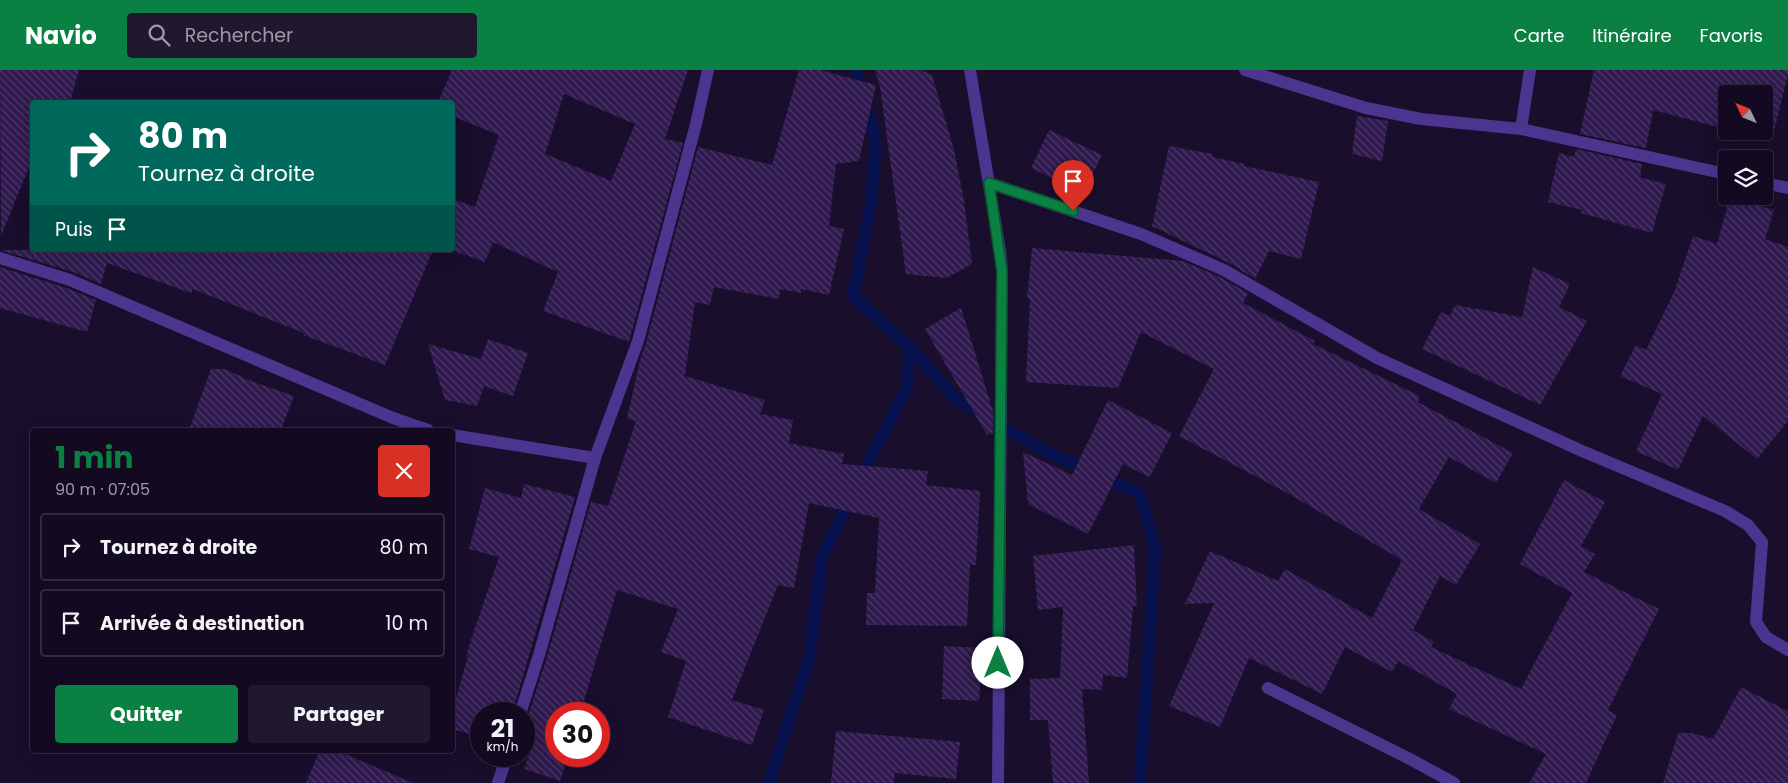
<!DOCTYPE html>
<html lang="fr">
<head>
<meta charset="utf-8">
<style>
  body { margin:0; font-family:Poppins,sans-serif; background:#20182e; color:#f1f3f6; height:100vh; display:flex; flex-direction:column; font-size:19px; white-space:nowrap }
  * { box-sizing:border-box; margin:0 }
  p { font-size:16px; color:#9d9aa5 }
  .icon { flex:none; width:28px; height:28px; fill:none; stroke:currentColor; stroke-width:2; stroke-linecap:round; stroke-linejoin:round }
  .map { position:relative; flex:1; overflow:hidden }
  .side { position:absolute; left:30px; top:358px; width:425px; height:325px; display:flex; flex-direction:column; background:#130a21; border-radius:5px; box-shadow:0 5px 20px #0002,0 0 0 1px #322b3f }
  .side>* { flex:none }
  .hud { position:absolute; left:30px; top:30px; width:425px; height:152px; border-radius:5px; box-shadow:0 5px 20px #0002,0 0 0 1px #322b3f; background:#00695c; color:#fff; overflow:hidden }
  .needle { width:32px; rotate:313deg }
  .tools { position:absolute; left:1718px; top:15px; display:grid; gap:10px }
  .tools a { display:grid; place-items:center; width:55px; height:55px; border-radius:5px; background:#130a21; box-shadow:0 5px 20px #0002,0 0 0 1px #322b3f; font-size:25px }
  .speed { position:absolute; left:470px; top:632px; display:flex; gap:10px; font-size:25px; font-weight:700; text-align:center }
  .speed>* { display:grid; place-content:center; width:65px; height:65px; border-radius:50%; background:#130a21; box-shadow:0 5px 20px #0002,0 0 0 1px #322b3f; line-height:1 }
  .speed small { font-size:12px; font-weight:400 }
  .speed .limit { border:8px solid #d22; background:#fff; color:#111 }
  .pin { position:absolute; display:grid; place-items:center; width:42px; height:42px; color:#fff; margin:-51px -21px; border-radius:50% 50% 50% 0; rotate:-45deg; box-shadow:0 0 5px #0007 }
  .pin .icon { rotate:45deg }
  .me { position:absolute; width:55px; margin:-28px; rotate:0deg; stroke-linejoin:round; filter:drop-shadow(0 0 4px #0008) }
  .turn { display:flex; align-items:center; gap:18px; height:105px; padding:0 25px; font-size:22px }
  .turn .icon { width:65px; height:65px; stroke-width:2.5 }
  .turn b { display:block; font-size:35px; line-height:42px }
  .then { display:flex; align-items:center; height:48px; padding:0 25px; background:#0003; gap:10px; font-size:19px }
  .round { display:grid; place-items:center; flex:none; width:52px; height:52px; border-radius:5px; background:#20182e }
  .headline { display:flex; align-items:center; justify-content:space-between; height:85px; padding:0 25px }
  h1 { font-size:30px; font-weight:700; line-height:38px; color:#0b8043 }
  .primary-button { display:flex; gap:10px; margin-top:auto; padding:10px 25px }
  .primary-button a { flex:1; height:58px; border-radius:5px; background:#0b8043; color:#fff; font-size:20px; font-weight:700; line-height:58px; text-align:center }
  .primary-button a+a { background:#20182e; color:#f1f3f6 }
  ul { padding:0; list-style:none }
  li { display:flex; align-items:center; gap:15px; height:68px; margin:0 10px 8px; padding:0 15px; border:2px solid #322b3f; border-radius:5px }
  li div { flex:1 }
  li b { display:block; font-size:19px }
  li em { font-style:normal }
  header { display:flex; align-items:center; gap:30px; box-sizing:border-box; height:70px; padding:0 25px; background:#0b8043; color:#fff }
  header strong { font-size:24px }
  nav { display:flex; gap:28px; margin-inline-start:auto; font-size:18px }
  .search { width:350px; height:45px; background:#20182e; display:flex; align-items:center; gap:12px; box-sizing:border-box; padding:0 18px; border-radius:5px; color:#9d9aa5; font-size:19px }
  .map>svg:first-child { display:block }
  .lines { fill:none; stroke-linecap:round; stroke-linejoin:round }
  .stream { stroke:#06114d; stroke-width:12 }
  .building { fill:url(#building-back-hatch); fill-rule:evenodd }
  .street { stroke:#4b358f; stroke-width:12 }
  .route-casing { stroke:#07532c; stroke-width:12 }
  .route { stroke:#0b8043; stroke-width:9 }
</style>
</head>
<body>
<header>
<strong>Navio</strong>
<div class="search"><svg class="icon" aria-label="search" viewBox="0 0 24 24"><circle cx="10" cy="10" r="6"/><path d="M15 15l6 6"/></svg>Rechercher</div>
<nav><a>Carte</a><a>Itinéraire</a><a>Favoris</a></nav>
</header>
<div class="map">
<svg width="1788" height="713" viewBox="0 0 1788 713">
  <defs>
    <pattern id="building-back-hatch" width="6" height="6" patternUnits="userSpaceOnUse" patternTransform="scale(1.25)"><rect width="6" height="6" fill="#2f194e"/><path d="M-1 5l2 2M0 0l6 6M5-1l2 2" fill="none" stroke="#4d3a69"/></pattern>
  </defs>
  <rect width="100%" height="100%" fill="#190e2c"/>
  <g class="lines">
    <!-- stream -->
    <g class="stream">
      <polyline points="909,277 957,330 1043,380 1140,424 1155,477 1140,713"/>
      <polyline points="769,713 809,589 822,487 864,401 908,316 909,277 853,226 871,133 876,68 855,0"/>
    </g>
  </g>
  <!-- building -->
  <g class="building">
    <polygon points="0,0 79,0 70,32 32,32 32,90 1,166"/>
    <path d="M452,0H688L665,69L683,73L629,272L543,241L558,202L493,172L485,192L452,180V129L475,137L499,65L452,46V32H438ZM564,24L635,54L611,111L545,84Z"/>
    <polygon points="799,0 820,0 876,15 859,91 836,94 829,156 844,159 829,225 801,219 801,223 780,219 779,229 714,217 710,235 695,232 685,306 765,330 760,344 793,350 789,373 844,384 842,394 928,401 926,415 980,421 976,495 970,495 967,556 866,555 867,523 875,523 879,448 809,433 794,518 778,515 732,630 764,640 752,675 668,647 686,591 661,582 678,539 617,520 580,644 556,644 556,686 568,686 560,711 524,699 531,680 524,678 524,651 528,646 547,587 591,432 608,436 636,351 627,349 640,290 646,273 698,77 772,95"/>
    <polygon points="875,0 921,0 932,5 954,80 964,131 972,194 947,208 906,204 880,17"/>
    <polygon points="1594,0 1788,0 1788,4 1772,70 1737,61 1764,61 1764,24 1726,24 1726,59 1653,40 1646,78 1580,64"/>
    <polygon points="1357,46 1388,51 1382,91 1352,84"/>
    <polygon points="1049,60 1102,85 1083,123 1031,98"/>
    <polygon points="1169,76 1213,84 1212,87 1244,94 1244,96 1319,112 1301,189 1269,181 1255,209 1233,195 1152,156"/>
    <polygon points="1576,79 1642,94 1640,107 1666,114 1652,163 1581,143 1582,140 1548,132 1559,83 1574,87"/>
    <polygon points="1730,127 1774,140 1765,169 1788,177 1788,351 1757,389 1703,346 1678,400 1636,381 1662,324 1620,306 1636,275 1646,280 1675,220 1693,166 1717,174"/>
    <polygon points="1032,178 1183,191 1220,207 1248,223 1243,233 1315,271 1313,274 1420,326 1418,332 1513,383 1496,413 1449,387 1419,439 1480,474 1456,515 1440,506 1413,560 1434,572 1431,577 1521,619 1572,523 1520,494 1564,410 1605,432 1581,476 1595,484 1584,502 1659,539 1608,640 1617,645 1586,713 1529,713 1546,684 1449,639 1457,624 1398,591 1392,602 1345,577 1322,624 1249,588 1220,657 1169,636 1214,533 1185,534 1210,481 1278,511 1285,499 1372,548 1402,490 1289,424 1179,366 1214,299 1141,262 1118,318 1026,312 1030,229 1027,228"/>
    <polygon points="0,180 433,180 385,295 303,265 304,263 193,219 191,223 107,193 101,214 73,202"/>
    <polygon points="0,197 67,218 96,230 87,262 0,238"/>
    <polygon points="1533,197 1570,214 1559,237 1587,251 1540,335 1422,279 1441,242 1450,246 1455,235 1522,247"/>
    <polygon points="961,238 993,341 993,363 987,365 925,259"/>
    <polygon points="488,269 528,283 513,326 484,316 477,336 445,330 428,274 481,289"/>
    <polygon points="211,299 224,299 243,307 243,308 294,326 281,360 189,360"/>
    <polygon points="1108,330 1172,363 1150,407 1123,394 1088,464 1028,434 1023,382 1072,405"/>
    <polygon points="524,414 575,427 512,644 481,644 481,667 452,659 452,643 468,586 466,585 499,487 469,479 485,418 521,428"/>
    <polygon points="1134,475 1137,536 1133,536 1127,608 1103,605 1102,620 1082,619 1089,713 1053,713 1048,650 1030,650 1030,609 1060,608 1063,537 1038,540 1033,486"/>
    <polygon points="944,576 982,578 979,631 942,629"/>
    <polygon points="1741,617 1788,641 1788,713 1663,713 1678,663 1692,663 1713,669"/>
    <polygon points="836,661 960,672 956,709 895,703 894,713 831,713"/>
    <polygon points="320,680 336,680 413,713 306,713"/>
  </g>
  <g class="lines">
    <!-- street -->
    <g class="street">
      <polyline points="970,0 1000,181 1002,201 998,713"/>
      <polyline points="1245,0 1366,38 1421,49 1521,59 1726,104"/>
      <polyline points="1521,59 1530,0"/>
      <polyline points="989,113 1141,164 1224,200 1377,288 1582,381 1725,441 1748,455 1762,472 1756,552 1766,567 1788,580"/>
      <polyline points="1764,113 1788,118"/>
      <polyline points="0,188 70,210 393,348 428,360"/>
      <polyline points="452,365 595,388"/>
      <polyline points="1268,618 1408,688 1454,713"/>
      <polyline points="520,644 539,585 595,388 638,271 696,54 708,0"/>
      <polyline points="498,713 507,686"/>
    </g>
  </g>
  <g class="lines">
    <defs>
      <polyline id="route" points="998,593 1002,201 989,113 1073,141"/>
    </defs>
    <!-- route casing -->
    <use href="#route" class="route-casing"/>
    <!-- route -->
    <use href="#route" class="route"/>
  </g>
</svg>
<div class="tools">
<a><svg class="needle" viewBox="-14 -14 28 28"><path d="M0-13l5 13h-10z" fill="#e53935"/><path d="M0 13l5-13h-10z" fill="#9d9aa5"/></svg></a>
<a><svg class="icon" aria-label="layers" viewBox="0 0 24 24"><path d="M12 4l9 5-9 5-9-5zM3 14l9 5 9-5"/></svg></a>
</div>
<div class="speed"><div>21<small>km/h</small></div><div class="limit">30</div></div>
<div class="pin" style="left:1073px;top:141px;background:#d93025"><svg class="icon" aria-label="arrive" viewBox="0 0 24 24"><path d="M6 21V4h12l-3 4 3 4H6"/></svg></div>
<svg class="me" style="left:998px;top:593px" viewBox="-20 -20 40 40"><circle r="19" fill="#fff"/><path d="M0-13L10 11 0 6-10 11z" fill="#0b8043"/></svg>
<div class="hud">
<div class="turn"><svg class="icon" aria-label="right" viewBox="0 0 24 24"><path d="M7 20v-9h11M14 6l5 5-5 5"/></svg><div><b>80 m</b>Tournez à droite</div></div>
<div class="then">Puis<svg class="icon" aria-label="arrive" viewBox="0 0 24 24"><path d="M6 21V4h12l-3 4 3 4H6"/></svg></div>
</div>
<section class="side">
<div class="headline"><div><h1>1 min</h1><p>90 m · 07:05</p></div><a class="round" style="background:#d93025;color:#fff"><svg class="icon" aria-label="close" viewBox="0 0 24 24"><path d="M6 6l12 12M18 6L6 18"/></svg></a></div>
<ul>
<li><svg class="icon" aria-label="right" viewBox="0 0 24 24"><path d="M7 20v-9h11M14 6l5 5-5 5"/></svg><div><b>Tournez à droite</b></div><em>80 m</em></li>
<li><svg class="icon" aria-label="arrive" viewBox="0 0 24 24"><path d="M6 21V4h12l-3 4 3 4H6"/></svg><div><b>Arrivée à destination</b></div><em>10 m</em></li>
</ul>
<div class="primary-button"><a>Quitter</a><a>Partager</a></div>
</section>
</div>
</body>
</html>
